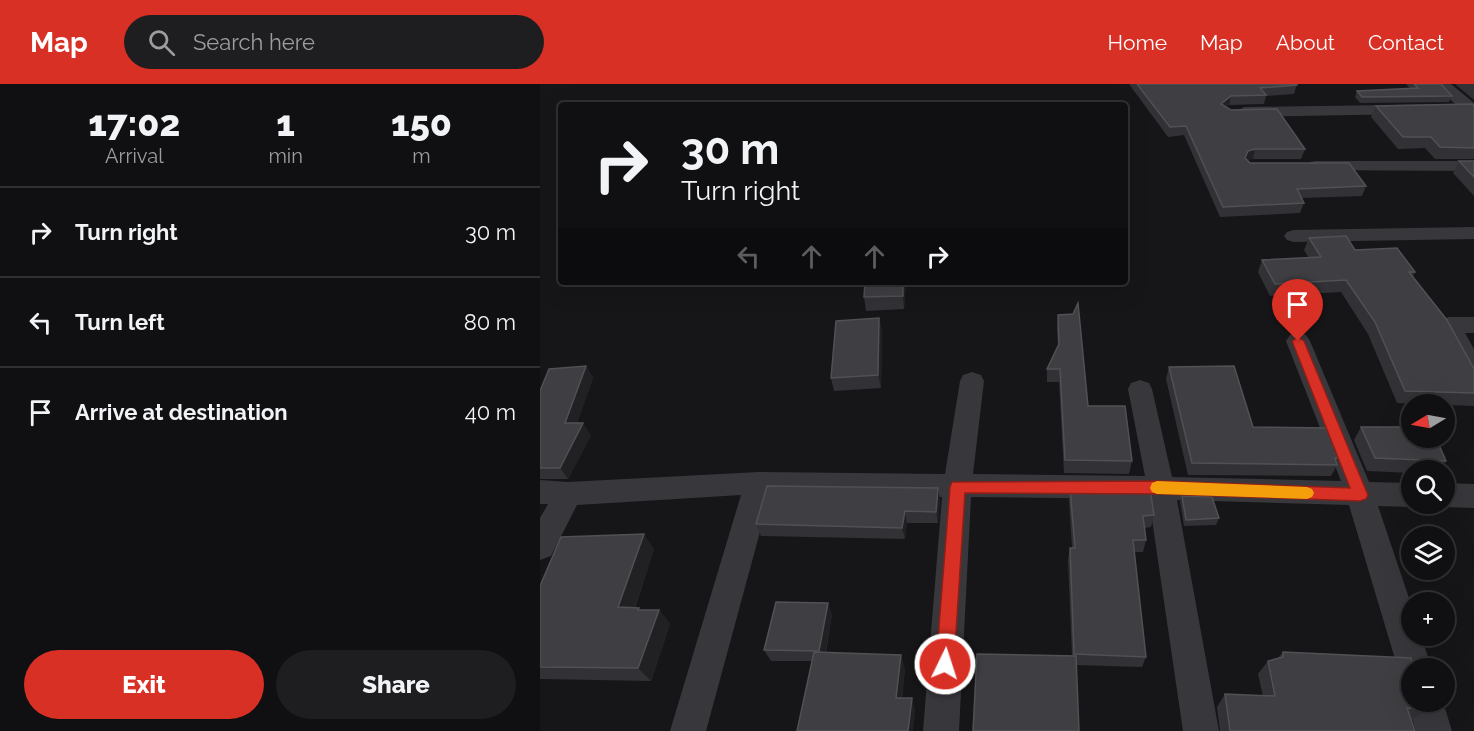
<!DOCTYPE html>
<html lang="en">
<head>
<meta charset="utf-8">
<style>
  body { margin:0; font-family:Raleway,sans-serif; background:#1e1e20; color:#f1f3f6; height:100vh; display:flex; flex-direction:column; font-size:22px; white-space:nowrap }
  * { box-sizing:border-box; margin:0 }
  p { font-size:20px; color:#9c9d9f }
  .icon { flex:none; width:33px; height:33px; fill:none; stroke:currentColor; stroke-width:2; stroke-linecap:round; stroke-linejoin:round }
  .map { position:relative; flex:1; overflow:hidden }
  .side { display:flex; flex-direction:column; background:#101012; width:540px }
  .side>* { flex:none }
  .hud { position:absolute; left:18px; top:18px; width:570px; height:183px; border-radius:6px; box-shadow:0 6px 24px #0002,0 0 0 2px #303032; background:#101012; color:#f1f3f6; overflow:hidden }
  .needle { width:39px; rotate:260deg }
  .tools { position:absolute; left:861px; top:310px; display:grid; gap:12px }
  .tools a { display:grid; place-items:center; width:54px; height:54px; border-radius:50%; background:#101012; box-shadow:0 6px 24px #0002,0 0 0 2px #303032; font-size:30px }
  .pin { position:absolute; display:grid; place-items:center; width:51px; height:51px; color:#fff; margin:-62px -26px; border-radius:50% 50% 50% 0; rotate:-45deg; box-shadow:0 0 6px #0007 }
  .pin .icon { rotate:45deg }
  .me { position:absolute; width:66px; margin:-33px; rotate:4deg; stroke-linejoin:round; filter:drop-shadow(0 0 4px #0008) }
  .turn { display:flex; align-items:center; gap:21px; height:126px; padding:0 24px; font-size:27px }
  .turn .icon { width:78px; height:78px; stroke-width:2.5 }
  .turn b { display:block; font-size:42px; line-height:51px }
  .lanes { display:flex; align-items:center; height:57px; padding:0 24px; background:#0003; justify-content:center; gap:30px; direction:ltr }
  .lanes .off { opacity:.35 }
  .eta { display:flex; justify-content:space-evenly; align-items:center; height:102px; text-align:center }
  .eta b { font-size:36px; font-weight:800; line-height:42px }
  .button { display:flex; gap:12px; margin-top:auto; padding:12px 24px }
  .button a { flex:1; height:69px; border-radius:36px; background:#d93025; color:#fff; font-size:24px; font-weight:800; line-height:69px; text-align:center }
  .button a+a { background:#1e1e20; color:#f1f3f6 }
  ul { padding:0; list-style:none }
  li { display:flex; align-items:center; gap:18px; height:90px; padding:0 24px; border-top:2px solid #303032 }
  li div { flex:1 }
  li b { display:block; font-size:22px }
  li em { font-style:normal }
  header { display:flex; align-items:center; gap:36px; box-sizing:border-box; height:84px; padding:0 30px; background:#d93025; color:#fff }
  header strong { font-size:28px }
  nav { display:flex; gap:33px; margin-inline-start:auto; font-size:21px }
  .search { width:420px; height:54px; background:#1e1e20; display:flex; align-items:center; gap:15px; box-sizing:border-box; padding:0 21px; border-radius:33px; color:#9c9d9f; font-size:22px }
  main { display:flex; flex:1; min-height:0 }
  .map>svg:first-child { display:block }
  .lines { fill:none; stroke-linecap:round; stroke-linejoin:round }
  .minor { fill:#38383c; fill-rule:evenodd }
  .wall { fill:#323236 }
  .shaded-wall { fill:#212124 }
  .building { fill:#3f3f43; stroke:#505155; stroke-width:1.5 }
  .route { fill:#d93025; stroke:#8d1f18; stroke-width:1.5 }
  .slow { fill:#f59e0b }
</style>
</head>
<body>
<header>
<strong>Map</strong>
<div class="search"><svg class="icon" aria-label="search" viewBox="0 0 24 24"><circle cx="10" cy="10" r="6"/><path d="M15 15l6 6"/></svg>Search here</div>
<nav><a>Home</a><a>Map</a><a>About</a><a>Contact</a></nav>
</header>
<main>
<section class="side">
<div class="eta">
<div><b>17:02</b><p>Arrival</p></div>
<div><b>1</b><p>min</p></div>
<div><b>150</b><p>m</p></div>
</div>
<ul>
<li><svg class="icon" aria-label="right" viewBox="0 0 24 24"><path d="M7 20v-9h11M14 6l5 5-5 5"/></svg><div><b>Turn right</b></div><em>30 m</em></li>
<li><svg class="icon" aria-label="left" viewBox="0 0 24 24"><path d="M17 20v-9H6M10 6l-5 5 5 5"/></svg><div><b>Turn left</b></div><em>80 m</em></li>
<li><svg class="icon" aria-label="arrive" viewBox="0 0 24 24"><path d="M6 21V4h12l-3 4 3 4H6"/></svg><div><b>Arrive at destination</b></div><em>40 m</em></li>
</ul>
<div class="button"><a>Exit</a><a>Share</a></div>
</section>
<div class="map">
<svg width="934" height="647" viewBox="0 0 934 647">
  <rect width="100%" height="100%" fill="#161618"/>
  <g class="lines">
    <!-- minor -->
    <g class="minor">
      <polygon points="894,0 911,0 934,19 934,33 926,29 704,33 696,28 704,23 915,20"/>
      <polygon points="776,77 934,77 934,87 770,86 767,82 770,78"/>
      <polygon points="934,143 934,155 754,158 747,156 744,152 747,148 754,146"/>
      <polygon points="909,233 934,233 934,249 925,249 934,265 934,296 925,293 898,241 901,236"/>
      <polygon points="758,249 766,251 770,257 829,398 872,399 872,420 880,420 872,423 838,422 872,523 872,552 881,552 892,585 872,585 872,600 863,597 858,585 809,421 637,416 679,647 643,647 609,415 431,413 419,647 383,647 402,413 230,411 166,647 130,647 201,411 37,421 11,472 0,476 0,434 8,420 0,420 0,396 28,398 219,388 405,390 420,297 423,291 432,288 441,291 444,297 433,390 605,392 588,305 591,299 600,296 609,299 612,305 632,393 801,397 746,257 750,251"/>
      <polygon points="904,399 934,400 934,424 904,423 896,420 904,420"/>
      <polygon points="872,608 872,618 903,618 912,647 876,647 867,618"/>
    </g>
  </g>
  <!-- wall -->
  <g class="wall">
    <polygon points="589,0 757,0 754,10 726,12 724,20 689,21 686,23 765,65 761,75 713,75 707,76 710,79 826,102 822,112 761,114 764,119 760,129 680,133 644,51 628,53"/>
    <polygon points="866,0 901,0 912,12 909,18 820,19 815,13 817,7 870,4"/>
    <polygon points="915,0 934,0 934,16"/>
    <polygon points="934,21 934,75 895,75 885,64 858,65 831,33 836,22"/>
    <polygon points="919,77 934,77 934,112 913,89"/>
    <polygon points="769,154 815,166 875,188 873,192 933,283 934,283 934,322 857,319 828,250 801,208 730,212 718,188 722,176 769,174 764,166"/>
    <polygon points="366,198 364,225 326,227 324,213"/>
    <polygon points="518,231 548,322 592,377 589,390 524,389 519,298 507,298 507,285 518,263 517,245"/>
    <polygon points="339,234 342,247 341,304 294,307 291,294"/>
    <polygon points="46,282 53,294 37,339 51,351 28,395 0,395 0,307"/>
    <polygon points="629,283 713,343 801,374 791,392 648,391 626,295"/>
    <polygon points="821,343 906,377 899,387 872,387 872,389 827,387 814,356"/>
    <polygon points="530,404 614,431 611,443 605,444 606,456 603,468 594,468 606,573 602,583 536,581 532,572 528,476 530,464 532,464 529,416"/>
    <polygon points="642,412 679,434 676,441 644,442 640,418"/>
    <polygon points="400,415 398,439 367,439 365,455 221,452 216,440"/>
    <polygon points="114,465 95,524 100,526 119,526 130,540 111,597 0,595 0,502"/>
    <polygon points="292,530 286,569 365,585 362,614 372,614 375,628 273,577 231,577 224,566"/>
    <polygon points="743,568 886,625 871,637 875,647 680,647 677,623 685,610 723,612 718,590 728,577 738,574"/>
  </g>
  <!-- shaded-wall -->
  <g class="shaded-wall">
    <polygon points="691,12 689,21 679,29 681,20"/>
    <polygon points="715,65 713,75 705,77 705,74 708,67"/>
    <polygon points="363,198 366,198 364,225 363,212"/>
    <polygon points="339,234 342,247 341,304 338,291"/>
    <polygon points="46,282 53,294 33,351 25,339"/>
    <polygon points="43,339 51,351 28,395 20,384"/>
    <polygon points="398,404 400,415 398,439 396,428"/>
    <polygon points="365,427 367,439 365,455 362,444"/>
    <polygon points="104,450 114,465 90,537 78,523"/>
    <polygon points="288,519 292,530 284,577 279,567"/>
    <polygon points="119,526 130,540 111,597 98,584"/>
    <polygon points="361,571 365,585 360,628 356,614"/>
    <polygon points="372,614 375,628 373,647 368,647"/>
  </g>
  <!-- building -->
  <g class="building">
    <polygon points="597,0 757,0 757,1 720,4 726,11 691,12 681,20 691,26 737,25 765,65 715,65 708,67 705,74 710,79 809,79 826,102 757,105 764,119 683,123 646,42 630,43"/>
    <polygon points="874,0 901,0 912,12 822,13 817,7 878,4"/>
    <polygon points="931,20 934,21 934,64 900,63 891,53 863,53 836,22"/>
    <polygon points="919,77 934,77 934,93"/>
    <polygon points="806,152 815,166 857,164 875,188 869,188 907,236 933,283 934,283 934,309 865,307 835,238 806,196 735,200 722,176 781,173 769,154"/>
    <polygon points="325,198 363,198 363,212 324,213"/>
    <polygon points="538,219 548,322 585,322 592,377 525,376 520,285 507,285 519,260 518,231 533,230"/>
    <polygon points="339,234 338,291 291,294 296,237"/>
    <polygon points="46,282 25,339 43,339 20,384 0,384 0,307 9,285"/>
    <polygon points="694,282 713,343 789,344 801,374 795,374 797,381 652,379 629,283"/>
    <polygon points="821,343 872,343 872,354 896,354 906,377 835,374"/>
    <polygon points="227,402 398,404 396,428 365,427 362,444 216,440"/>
    <polygon points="530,404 610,405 614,431 603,432 606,456 593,456 606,573 534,570 530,464 535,464"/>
    <polygon points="642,412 672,413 679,434 646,436"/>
    <polygon points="104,450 78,523 99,524 98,526 119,526 98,584 0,583 0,502 21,453"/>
    <polygon points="236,518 288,519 279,567 224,566"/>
    <polygon points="274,568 361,571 356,614 372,614 368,647 257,647"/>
    <polygon points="743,568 871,574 874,585 872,585 872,618 884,618 886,625 867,624 875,647 690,647 685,610 735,612 728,577 743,573"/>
    <polygon points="437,570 536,572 539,647 433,647"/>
  </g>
  <!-- route -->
  <polygon class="route" points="758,253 764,257 828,411 826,415 820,417 621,410 425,409 414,580 412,587 405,589 399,587 396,580 410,403 412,398 621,397 810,404 752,257"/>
  <!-- slow -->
  <polygon class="slow" points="617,397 767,403 772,405 774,409 772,413 767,415 617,410 612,408 610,404 612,399"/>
</svg>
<div class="tools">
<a><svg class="needle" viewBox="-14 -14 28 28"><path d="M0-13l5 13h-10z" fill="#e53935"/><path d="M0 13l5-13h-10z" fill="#9c9d9f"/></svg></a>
<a><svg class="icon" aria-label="search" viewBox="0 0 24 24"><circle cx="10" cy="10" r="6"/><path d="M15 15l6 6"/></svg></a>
<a><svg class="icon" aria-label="layers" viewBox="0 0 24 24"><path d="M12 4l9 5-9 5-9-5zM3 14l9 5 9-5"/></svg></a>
<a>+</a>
<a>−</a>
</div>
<div class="pin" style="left:758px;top:257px;background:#d93025"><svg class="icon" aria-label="arrive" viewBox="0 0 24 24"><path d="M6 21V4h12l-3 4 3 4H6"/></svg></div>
<svg class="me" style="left:405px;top:580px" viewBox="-20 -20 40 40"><circle r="17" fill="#d93025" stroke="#fff" stroke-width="3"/><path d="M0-11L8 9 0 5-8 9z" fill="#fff"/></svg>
<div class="hud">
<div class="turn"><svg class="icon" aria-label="right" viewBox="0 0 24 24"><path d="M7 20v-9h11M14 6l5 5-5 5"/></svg><div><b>30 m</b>Turn right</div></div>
<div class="lanes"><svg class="icon off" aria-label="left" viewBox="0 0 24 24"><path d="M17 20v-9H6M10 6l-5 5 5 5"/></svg><svg class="icon off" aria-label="ahead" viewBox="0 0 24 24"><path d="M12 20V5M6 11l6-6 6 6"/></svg><svg class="icon off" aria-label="ahead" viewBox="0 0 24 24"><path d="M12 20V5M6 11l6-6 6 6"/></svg><svg class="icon" aria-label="right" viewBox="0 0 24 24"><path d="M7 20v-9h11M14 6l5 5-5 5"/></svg></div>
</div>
</div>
</main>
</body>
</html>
